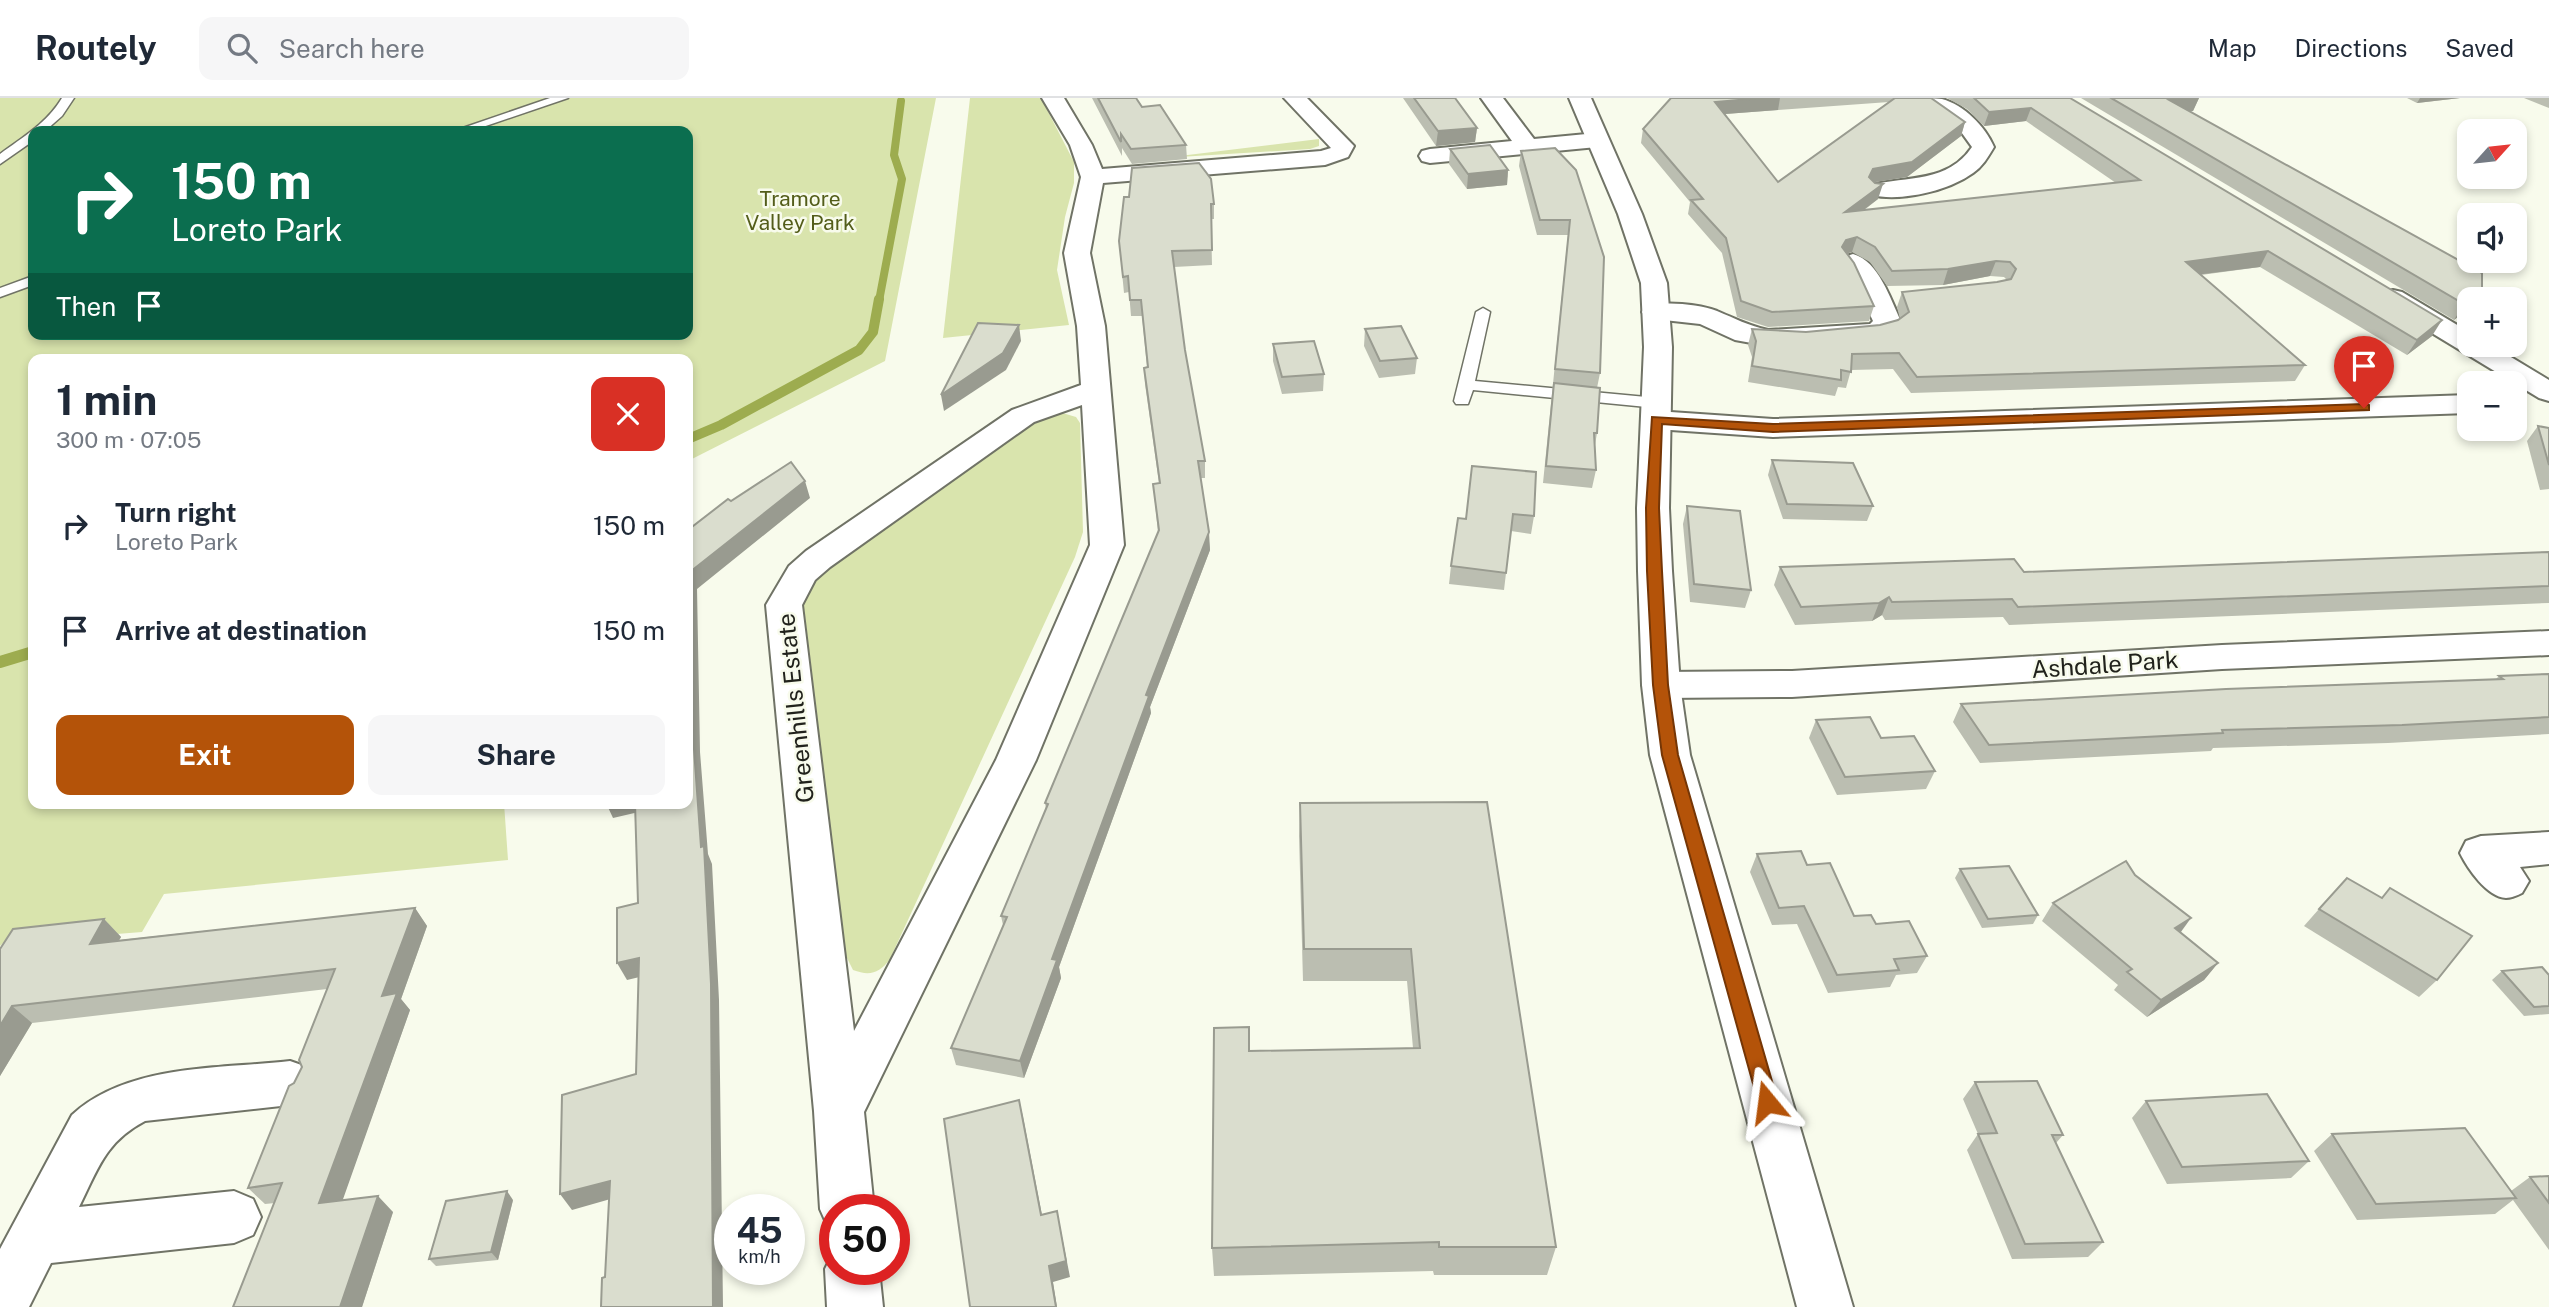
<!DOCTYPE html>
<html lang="en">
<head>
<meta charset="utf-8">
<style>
  body { margin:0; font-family:"Public Sans",sans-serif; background:#f6f6f7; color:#1f2937; height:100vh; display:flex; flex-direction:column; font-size:26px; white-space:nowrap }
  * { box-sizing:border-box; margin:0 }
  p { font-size:23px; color:#747a83 }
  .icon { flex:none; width:38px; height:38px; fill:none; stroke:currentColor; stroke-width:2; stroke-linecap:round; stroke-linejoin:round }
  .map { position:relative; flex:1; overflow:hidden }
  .sheet { position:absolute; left:28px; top:256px; width:665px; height:455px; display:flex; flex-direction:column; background:#fff; border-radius:14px; box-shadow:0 4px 10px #0003 }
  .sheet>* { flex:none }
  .top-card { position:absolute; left:28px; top:28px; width:665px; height:214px; border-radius:14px; box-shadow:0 4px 10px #0003; background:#0b6e4f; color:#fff; overflow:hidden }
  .needle { width:46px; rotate:63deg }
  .buttons { position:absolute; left:2457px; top:21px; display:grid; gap:14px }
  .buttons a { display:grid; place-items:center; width:70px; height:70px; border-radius:14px; background:#fff; box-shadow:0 4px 10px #0003; font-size:35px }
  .speed { position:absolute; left:714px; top:1096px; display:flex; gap:14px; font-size:35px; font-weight:700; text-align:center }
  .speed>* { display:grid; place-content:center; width:91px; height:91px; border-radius:50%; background:#fff; box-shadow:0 4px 10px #0003; line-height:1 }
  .speed small { font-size:18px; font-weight:400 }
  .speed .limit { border:10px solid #d22; background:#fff; color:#111 }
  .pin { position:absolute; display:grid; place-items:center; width:60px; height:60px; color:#fff; margin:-72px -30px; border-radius:50% 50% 50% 0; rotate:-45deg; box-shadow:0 0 7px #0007 }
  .pin .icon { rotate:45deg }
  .me { position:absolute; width:77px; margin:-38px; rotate:344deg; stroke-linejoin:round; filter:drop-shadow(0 0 5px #0008) }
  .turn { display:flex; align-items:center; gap:24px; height:147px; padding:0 28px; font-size:32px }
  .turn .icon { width:91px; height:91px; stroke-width:2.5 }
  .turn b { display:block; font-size:49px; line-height:60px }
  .then { display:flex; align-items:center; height:66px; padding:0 28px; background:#0003; gap:14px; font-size:26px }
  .round { display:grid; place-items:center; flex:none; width:74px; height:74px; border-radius:14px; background:#f6f6f7 }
  .summary { display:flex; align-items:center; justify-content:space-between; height:119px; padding:0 28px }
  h1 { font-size:42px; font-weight:700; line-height:52px }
  .primary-button { display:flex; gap:14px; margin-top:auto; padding:14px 28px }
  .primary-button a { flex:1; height:80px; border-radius:14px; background:#b45309; color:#fff; font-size:28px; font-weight:700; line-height:80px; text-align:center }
  .primary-button a+a { background:#f6f6f7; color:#1f2937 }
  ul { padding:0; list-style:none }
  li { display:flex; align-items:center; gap:21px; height:105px; padding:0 28px }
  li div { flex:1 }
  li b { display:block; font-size:26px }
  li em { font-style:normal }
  header { display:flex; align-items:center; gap:42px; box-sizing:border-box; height:98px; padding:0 35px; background:#fff; border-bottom:2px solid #e0e1e3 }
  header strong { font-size:33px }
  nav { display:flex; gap:38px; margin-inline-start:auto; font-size:24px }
  .search { width:490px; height:63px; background:#f6f6f7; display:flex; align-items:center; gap:18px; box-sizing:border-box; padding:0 24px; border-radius:14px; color:#747a83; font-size:26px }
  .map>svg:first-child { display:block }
  .green { fill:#d9e4ad; fill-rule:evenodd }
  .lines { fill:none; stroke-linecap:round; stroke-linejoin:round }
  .stream-far2 { stroke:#9dac4f; stroke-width:8 }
  .stream-far1 { stroke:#9dac4f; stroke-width:10 }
  .stream { stroke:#9dac4f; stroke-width:12 }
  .service-casing { stroke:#707366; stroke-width:3 }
  .minor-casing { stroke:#707366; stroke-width:4 }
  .secondary-casing { stroke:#707366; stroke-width:4 }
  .service { fill:#fff; fill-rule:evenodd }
  .minor { fill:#fff; fill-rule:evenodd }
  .secondary { fill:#fff; fill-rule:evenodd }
  .wall { fill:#bbbeb1; fill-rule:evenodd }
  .shaded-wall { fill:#999b90 }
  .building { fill:#daddce; stroke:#999b90; stroke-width:2 }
  .route { fill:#b45309; stroke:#753606; stroke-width:2 }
  .labels { text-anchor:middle; stroke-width:5; stroke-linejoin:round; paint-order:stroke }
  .far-park-label { font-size:21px; fill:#535d1a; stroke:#f8fbec }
  .street-label { font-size:24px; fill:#21221c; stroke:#f8fbec }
</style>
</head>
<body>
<header>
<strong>Routely</strong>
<div class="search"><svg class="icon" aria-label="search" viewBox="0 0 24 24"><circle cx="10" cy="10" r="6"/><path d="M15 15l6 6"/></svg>Search here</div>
<nav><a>Map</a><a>Directions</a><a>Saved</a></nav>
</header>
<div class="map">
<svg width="2549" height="1209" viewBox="0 0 2549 1209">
  <rect width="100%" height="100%" fill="#f8fbec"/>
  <!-- green -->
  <g class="green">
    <path d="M0,0H936L885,263L688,363V261H33V705H504L508,762L164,796L142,834L3,845L0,848ZM33,33H688V236H33Z"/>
    <polygon points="970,0 1041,0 1074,64 1074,85 1065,119 1057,172 1069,227 943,240"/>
    <polygon points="1319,41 1319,48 1310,51 1163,60"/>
    <path d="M1059,314L1076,319L1080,325L1083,434L1075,459L890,861C879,876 869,878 853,872L846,858L803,503L824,469L1039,319Z"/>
  </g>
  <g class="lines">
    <!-- stream-far2 -->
    <polyline class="stream-far2" points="879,203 902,81 894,57 901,3"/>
    <!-- stream-far1 -->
    <polyline class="stream-far1" points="688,341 721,327 859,252 873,234 879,201"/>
    <!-- stream -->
    <polyline class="stream" points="0,564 33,554"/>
    <defs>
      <g id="service">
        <path d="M62,0H74L62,18L45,33H33V43L0,66V56C23,39 47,25 62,0Z"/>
        <polygon points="550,0 568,0 471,33 454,33"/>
        <polygon points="33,178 33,187 0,199 0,190"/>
        <polygon points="1483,210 1490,214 1475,283 1657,300 1665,305 1657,310 1473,292 1468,306 1456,306 1454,303 1476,214"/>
      </g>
      <g id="minor">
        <path d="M1042,0H1064L1092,47L1102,71L1321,53L1331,50L1284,0H1307L1354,48L1348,59L1325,67L1103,85L1090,155L1105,228L1124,447L1036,662L864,1014L874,1111H835V1132L828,1129L820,1111L814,1013L766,507L789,468L806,453L1012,312L1081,287L1077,228L1064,155L1081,79L1070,47ZM1082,307L1090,447L996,662L854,933L802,507L815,482L830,469L1034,324Z"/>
        <polygon points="1481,0 1503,0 1534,41 1597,35 1605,37 1608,42 1605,47 1597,49 1430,65 1422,63 1419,58 1422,53 1430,51 1512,43"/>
        <path d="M1913,0C1922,0 1933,0 1942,1C1964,7 1985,28 1994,49C1988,59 1983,68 1973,75C1948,93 1901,104 1871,97L1867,92L1871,87C1907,78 1948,85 1972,49L1959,31Z"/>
        <path d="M1853,156C1879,163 1890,201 1901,223L1897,235L1874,242L1768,248L1735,242L1700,226L1646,220L1642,214L1646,208C1666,203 1698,206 1717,213C1734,220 1749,228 1768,232L1870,226L1873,223L1852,179L1840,164L1844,159Z"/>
        <polygon points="2393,192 2402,194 2469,234 2469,247 2491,247 2549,282 2549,303 2539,300 2384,206 2380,200 2384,194"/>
        <polygon points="2469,297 2469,315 1773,339 1656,331 1645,328 1641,322 1645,316 1656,313 1773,321"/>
        <polygon points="2549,533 2549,557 2222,571 1792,599 1661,600 1648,596 1642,587 1648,578 1661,574 1792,573 2222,547"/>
        <path d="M2549,734V766L2520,769L2529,783L2522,795C2518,797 2511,800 2506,800C2487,799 2468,771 2460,755L2466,743L2481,738Z"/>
        <path d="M290,963L307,969L315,985L307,1001L290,1007L145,1023C105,1044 98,1071 79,1109L234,1093L253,1101L261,1119L253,1137L234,1145L51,1165L29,1209H0V1151L72,1017C127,966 218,971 290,963Z"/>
        <polygon points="835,1151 835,1171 879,1171 883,1209 827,1209 825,1171"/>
      </g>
      <polygon id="secondary" points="1569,0 1591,0 1642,116 1667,185 1672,249 1669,410 1672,473 1680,587 1690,657 1853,1209 1797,1209 1650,657 1642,587 1638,473 1637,410 1644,249 1641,185 1618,116"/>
    </defs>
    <!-- service casing -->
    <use href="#service" class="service-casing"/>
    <!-- minor casing -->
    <use href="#minor" class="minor-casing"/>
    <!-- secondary casing -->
    <use href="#secondary" class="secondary-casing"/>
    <!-- service -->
    <use href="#service" class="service"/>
    <!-- minor -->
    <use href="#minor" class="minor"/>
    <!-- secondary -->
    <use href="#secondary" class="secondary"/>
  </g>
  <!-- wall -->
  <g class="wall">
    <polygon points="1092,0 1136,0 1142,9 1186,47 1187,61 1132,66 1122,50 1122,58"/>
    <polygon points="1403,0 1455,0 1477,30 1475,44 1436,48"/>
    <path d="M1671,0H1931L1965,24L1961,38L1907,79L1874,84L1878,101L1863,113L2116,85L2026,23L1984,28L1967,11L1947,0H2070L2432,238L2407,257L2260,169L2201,177L2305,267L2295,283L1911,295L1893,271L1851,272L1846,290L1838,289L1835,298L1748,284L1752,259L1748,247L1752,231L1806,234L1880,227L1900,221L1897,209L1902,194L1997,184L2007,182L2004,179L1990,178L1943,187L1887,188L1870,164L1852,154L1847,155L1874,208L1869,223L1768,229L1737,219L1722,155L1688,116L1690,104L1641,45L1643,31ZM1889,4L1778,84L1725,16L1778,12Z"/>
    <polygon points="2081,0 2199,0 2193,13 2190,13 2469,201 2469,210 2454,222"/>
    <polygon points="2407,0 2460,0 2417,5"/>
    <polygon points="2524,0 2549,0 2549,10"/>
    <polygon points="1450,51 1508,72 1507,87 1467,91 1449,66"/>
    <polygon points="1521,53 1576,72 1600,275 1597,290 1597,335 1595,347 1596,372 1592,390 1543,385 1568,137 1537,137 1519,68"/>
    <polygon points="1124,99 1214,106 1214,121 1211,121 1212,167 1174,169 1185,252 1205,363 1205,380 1201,380 1210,452 1150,609 1151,615 1059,869 1061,880 1024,980 956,967 951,950 1003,827 1001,818 1046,711 1045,705 1158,434 1153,386 1159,385 1145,286 1144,270 1147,269 1142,218 1131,218 1129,194 1124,195 1119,143"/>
    <polygon points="1365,231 1417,260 1415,276 1379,280 1364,248"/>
    <polygon points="1273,246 1324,276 1323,293 1282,296 1273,263"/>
    <polygon points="2538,328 2549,330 2549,391 2540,392 2527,343"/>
    <polygon points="1772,362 1873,408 1867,423 1783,421 1768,377"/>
    <polygon points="1472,368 1534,418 1531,436 1511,433 1504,492 1449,486 1451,468 1466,421"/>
    <polygon points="1687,408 1751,492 1745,510 1690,504 1683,426"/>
    <polygon points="2549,454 2549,505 2009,527 2003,519 1885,522 1882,517 1872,523 1795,527 1774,487 1780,469 2024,474"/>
    <polygon points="2549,576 2549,636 2388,645 2213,650 2211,653 1980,665 1953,624 1961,606 2496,581 2499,578"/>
    <polygon points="1816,622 1881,640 1935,673 1926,691 1837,697 1809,640"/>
    <polygon points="1487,704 1556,1149 1547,1177 1434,1177 1433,1173 1214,1178 1212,1150 1250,953 1413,950 1407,883 1303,883 1299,738 1300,705"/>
    <polygon points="1757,756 1807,767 1854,818 1876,826 1927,858 1917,875 1896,877 1890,889 1828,895 1797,826 1772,827 1750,774"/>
    <polygon points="1960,771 2038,817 2033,826 1982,830 1955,780"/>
    <polygon points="2135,777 2180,834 2218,865 2204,882 2147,919 2114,892 2118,887 2042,823 2053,805"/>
    <polygon points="415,810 427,828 401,901 410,912 342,1102 393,1114 362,1209 233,1209 275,1105 265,1106 248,1090 294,985 302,969 327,891 32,925 0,978 0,851 104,821 121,839 119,842"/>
    <polygon points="2319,811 2437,882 2419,899 2304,828"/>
    <polygon points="2502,873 2549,877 2549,916 2524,918 2492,882"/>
    <polygon points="1975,984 2063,1037 2056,1045 2103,1144 2088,1159 2012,1161 1967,1052 1978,1036 1963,1001"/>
    <polygon points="2146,1003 2309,1063 2291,1080 2167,1086 2132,1020"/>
    <polygon points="2332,1036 2511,1093 2530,1079 2549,1078 2549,1152 2513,1102 2495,1116 2357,1122 2314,1053"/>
    <polygon points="513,1102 498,1162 436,1168 429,1161"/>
  </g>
  <!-- shaded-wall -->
  <g class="shaded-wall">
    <polygon points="1761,0 1780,0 1778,12 1712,17 1715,4"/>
    <polygon points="2186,0 2199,0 2193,13 2163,16 2169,2"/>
    <polygon points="2420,0 2460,0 2417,5"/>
    <polygon points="2031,10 2026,23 1984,28 1989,14"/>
    <polygon points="1965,24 1961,38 1907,79 1869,85 1869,79 1873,71"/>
    <polygon points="1477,30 1475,44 1436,48 1438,33"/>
    <polygon points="1508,72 1507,87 1467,91 1468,76"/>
    <polygon points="1883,86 1878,101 1841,129 1845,114"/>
    <polygon points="1857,139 1852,154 1842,157 1842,149 1846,142"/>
    <polygon points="2268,153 2260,169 2179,179 2186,164"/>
    <polygon points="1996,163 1990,178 1943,187 1948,171"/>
    <polygon points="2482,192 2476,201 2470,201"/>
    <polygon points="2469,202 2469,210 2454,222 2464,206"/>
    <polygon points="2442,222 2432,238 2407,257 2417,242"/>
    <polygon points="1019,227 1021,243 1006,272 944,313 941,297"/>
    <polygon points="805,383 810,400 697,491 700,654 708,756 712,766 719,902 723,1209 713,1209 693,637 690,474"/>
    <polygon points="1209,434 1210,452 1150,609 1151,615 1059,869 1061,880 1024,980 1020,963 1052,861 1146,597"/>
    <polygon points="1889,499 1882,517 1872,523 1879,505"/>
    <polygon points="606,705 639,705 643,713 613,720"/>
    <polygon points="415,810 427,828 401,901 410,912 336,1121 319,1105 382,898"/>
    <polygon points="2191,820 2178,838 2175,830"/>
    <polygon points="104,821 121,839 107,863 90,846"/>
    <polygon points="639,860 648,877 627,882 617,865"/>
    <polygon points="2218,865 2204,882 2147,919 2161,902"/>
    <polygon points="12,908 32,925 0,978 0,928"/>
    <polygon points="1019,1002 1023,1019 1045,1133 1041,1117"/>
    <polygon points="610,1083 621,1098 572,1112 560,1096"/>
    <polygon points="507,1093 513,1102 498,1162 491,1154"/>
    <polygon points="378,1098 393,1114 362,1209 340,1209"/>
    <polygon points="1057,1113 1070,1179 1053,1184 1057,1209 1056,1209 1049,1168"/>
  </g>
  <!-- building -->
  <g class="building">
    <polygon points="1098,0 1136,0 1142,9 1160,7 1186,47 1131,51 1121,36 1121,44"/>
    <polygon points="1414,0 1455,0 1477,30 1438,33"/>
    <polygon points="1671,0 1761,0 1715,4 1778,84 1895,0 1931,0 1965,24 1912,64 1873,71 1869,79 1875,85 1883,86 1845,114 2140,82 2031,10 1989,14 1974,0 2070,0 2442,222 2417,242 2268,153 2186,164 2305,267 1917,279 1899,255 1852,256 1851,274 1841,272 1841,282 1752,268 1756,243 1752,231 1806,234 1880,227 1898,222 1909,214 1902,194 1997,184 2011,181 2016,171 2010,164 1996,163 1948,171 1892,173 1875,149 1857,139 1846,142 1842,149 1854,165 1874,208 1772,214 1741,203 1726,140 1691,102 1703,101 1643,31"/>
    <polygon points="2111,0 2186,0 2169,2 2482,175 2482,192 2464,206"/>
    <polygon points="1490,47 1508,72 1468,76 1450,51"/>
    <polygon points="1555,50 1576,72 1604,159 1600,275 1555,271 1570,122 1540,122 1521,53"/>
    <polygon points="1199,65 1211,81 1214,106 1211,106 1212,152 1172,153 1185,252 1205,363 1198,363 1209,434 1146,597 1149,598 1052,861 1057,862 1020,963 951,950 1007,819 1001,818 1048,706 1045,705 1159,432 1153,386 1160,385 1144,270 1148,269 1141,202 1130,202 1128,178 1123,179 1119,143 1124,99 1129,99 1132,70"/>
    <polygon points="978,225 1019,227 1003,255 941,297"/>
    <polygon points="1401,228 1417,260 1380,263 1365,231"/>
    <polygon points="1314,243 1324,276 1282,279 1273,246"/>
    <polygon points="1554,285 1600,290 1597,335 1594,335 1596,372 1546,368"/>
    <polygon points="2538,328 2549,330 2549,367"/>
    <polygon points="1772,362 1853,365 1873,408 1787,406"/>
    <polygon points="791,364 805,383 690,474 693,637 701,749 704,748 711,886 713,1209 601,1209 602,1180 605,1179 610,1083 560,1096 562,997 636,976 639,860 617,865 617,810 638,805 635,705 688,705 688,432 728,401 731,403"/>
    <polygon points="1472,368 1536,374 1534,418 1513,416 1506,475 1451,468 1458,420 1466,421"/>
    <polygon points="1687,408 1740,413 1751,492 1694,486"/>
    <polygon points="2549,454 2549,488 2018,509 2012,501 1892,504 1889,499 1879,505 1801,509 1780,469 2014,461 2024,474"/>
    <polygon points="2549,576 2549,619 2402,627 2222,632 2223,635 1989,647 1961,606 2226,591 2503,581 2499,578"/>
    <polygon points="1870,619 1881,640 1914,638 1935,673 1845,679 1816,622"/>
    <polygon points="1487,704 1556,1149 1439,1149 1439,1144 1212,1150 1214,930 1249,929 1249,953 1420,950 1411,851 1304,851 1300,705"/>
    <polygon points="1801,753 1807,767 1830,765 1854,818 1871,817 1876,826 1909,823 1927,858 1894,861 1899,872 1837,877 1804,808 1779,810 1757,756"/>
    <polygon points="2126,763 2135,777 2191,820 2175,830 2218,865 2161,902 2127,874 2132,871 2053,805"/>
    <polygon points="2009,768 2038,817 1988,821 1960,771"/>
    <polygon points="2347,780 2382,800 2390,790 2472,838 2437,882 2319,811"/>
    <polygon points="415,810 382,898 397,895 319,1105 378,1098 340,1209 233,1209 282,1085 248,1090 289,988 294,985 302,969 299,962 335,871 12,908 0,928 0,851 13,831 104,821 90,846"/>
    <polygon points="2542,869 2549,877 2549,908 2534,909 2502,873"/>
    <polygon points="2037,983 2063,1037 2052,1037 2103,1144 2025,1146 1978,1036 1997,1035 1975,984"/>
    <polygon points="2267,996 2309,1063 2182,1069 2146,1003"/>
    <polygon points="1019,1002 1041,1117 1057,1113 1066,1163 1049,1168 1056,1209 970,1209 944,1021"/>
    <polygon points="2465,1030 2516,1100 2376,1106 2332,1036"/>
    <polygon points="2549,1078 2549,1105 2530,1079"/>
    <polygon points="507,1093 491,1154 429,1161 446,1103"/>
  </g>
  <!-- route -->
  <polygon class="route" points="2364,306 2369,307 2369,312 1773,334 1662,326 1659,410 1662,473 1668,587 1678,657 1778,1004 1775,1011 1767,1014 1760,1011 1662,657 1653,587 1647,473 1646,410 1652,319 1773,326"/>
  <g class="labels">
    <!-- far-park labels -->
    <g class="far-park-label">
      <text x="800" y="108">Tramore<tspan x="800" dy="24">Valley Park</tspan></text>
    </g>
    <!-- street labels -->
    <g class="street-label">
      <text transform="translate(2105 567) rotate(-4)" y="8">Ashdale Park</text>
      <text transform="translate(796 610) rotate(-96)" y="8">Greenhills Estate</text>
    </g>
  </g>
</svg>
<div class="buttons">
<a><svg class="needle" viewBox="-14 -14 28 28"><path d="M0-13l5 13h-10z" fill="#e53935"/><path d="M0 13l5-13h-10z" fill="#747a83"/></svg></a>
<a><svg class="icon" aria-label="sound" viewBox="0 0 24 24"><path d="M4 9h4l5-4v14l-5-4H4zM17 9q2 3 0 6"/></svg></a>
<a>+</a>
<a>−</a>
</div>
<div class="speed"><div>45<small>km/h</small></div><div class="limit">50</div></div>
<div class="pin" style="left:2364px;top:310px;background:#d93025"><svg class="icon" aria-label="arrive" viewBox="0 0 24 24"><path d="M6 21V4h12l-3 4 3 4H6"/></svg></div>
<svg class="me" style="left:1767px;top:1004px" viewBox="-20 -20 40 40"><path d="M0-17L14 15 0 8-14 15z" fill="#b45309" stroke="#fff" stroke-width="4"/></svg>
<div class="top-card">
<div class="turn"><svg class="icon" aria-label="right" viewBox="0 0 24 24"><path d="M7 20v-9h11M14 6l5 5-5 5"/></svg><div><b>150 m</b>Loreto Park</div></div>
<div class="then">Then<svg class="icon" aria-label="arrive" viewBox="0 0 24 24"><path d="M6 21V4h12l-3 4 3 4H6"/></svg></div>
</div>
<section class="sheet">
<div class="summary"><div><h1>1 min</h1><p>300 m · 07:05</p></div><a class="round" style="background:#d93025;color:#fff"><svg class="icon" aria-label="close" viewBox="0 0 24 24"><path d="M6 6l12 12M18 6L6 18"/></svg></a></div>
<ul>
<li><svg class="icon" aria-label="right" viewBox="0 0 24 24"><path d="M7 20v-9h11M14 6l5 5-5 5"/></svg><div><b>Turn right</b><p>Loreto Park</p></div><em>150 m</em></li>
<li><svg class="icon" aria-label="arrive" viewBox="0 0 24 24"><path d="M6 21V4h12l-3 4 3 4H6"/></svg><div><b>Arrive at destination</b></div><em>150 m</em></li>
</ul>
<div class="primary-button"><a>Exit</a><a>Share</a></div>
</section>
</div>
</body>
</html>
